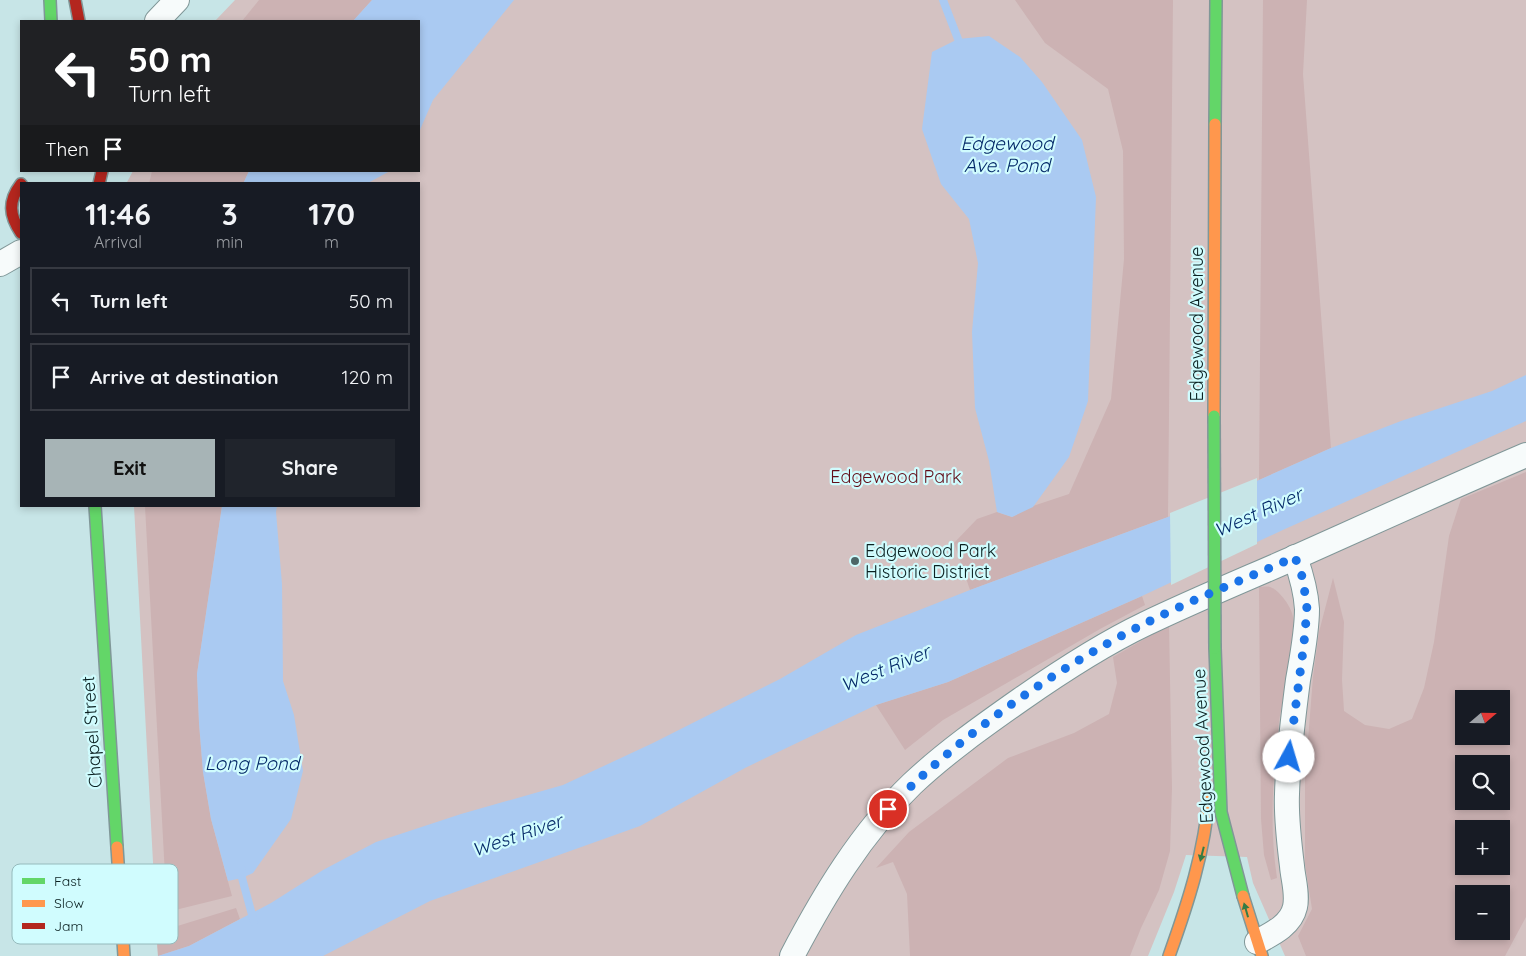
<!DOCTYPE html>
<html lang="en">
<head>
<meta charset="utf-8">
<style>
  body { margin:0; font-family:Quicksand,sans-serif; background:#20242c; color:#f1f3f6; height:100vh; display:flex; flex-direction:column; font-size:19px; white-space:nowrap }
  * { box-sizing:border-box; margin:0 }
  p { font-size:16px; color:#9ea1a6 }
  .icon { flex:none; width:28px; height:28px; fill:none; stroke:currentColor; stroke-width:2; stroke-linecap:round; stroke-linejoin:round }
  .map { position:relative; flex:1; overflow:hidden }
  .side { position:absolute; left:20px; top:182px; width:400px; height:325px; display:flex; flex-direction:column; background:#171b24; border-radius:0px; box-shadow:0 2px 8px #0003 }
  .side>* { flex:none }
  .guide { position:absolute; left:20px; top:20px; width:400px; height:152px; border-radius:0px; box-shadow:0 2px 8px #0003; background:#202124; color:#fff; overflow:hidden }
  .needle { width:32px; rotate:70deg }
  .buttons { position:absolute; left:1455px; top:690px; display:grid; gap:10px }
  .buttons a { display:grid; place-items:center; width:55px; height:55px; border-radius:0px; background:#171b24; box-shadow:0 2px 8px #0003; font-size:25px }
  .pin { position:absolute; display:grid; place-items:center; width:42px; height:42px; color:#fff; margin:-21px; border:2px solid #fff; border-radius:50%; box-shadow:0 1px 5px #0007 }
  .me { position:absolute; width:55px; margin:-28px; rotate:6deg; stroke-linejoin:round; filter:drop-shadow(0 0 4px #0008) }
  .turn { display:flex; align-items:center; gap:18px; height:105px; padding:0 25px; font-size:22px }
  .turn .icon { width:65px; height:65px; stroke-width:2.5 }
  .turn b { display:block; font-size:35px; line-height:42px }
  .then { display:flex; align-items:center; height:48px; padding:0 25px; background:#0003; gap:10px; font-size:19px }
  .eta { display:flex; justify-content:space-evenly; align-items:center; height:85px; text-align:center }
  .eta b { font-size:30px; font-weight:700; line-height:35px }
  .action { display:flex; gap:10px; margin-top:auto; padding:10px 25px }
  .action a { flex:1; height:58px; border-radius:0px; background:#a7b4b6; color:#111; font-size:20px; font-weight:700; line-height:58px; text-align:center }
  .action a+a { background:#20242c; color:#f1f3f6 }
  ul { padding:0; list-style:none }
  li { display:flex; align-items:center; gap:15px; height:68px; margin:0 10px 8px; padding:0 15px; border:2px solid #363941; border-radius:0px }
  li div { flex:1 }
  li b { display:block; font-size:19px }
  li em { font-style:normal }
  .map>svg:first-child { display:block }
  .green { fill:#d4c2c2; fill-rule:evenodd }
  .forest { fill:#ccb2b3; fill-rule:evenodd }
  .water { fill:#aacaf2 }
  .pier { fill:#c7e5e7 }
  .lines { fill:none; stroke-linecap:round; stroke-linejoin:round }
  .stream { stroke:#aacaf2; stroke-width:8 }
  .street-casing { stroke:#809798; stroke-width:26 }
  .fast-casing { stroke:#809798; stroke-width:14 }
  .slow-casing { stroke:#809798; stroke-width:14 }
  .jam-casing { stroke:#809798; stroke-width:14 }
  .street { stroke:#f7fbfb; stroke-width:24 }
  .fast { stroke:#63d668; stroke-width:11 }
  .slow { stroke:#ff974d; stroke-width:11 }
  .jam { stroke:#b3261e; stroke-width:11 }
  .fast-bridge-casing { stroke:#809798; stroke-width:14; stroke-linecap:butt }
  .fast-bridge { stroke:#63d668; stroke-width:11 }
  .oneway { fill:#377c45 }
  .route { stroke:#1a73e8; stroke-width:9; stroke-dasharray:0 16.2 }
  .poi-dot { fill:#4d6667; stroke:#d0fcfe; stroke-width:2 }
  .labels { text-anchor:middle; stroke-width:4.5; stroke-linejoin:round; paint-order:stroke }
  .street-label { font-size:18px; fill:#0b2122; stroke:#d0fcfe }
  .park-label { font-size:18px; fill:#630d18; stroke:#d0fcfe }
  .poi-label { font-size:18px; fill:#0b2122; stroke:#d0fcfe; text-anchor:start }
  .water-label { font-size:19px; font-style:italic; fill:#052a69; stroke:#d0fcfe }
  .key { fill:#d0fcfe; stroke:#95babc; stroke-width:1 }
  .key-label { font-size:14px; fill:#0b2122 }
</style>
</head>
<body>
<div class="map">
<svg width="1526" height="956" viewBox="0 0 1526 956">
  <rect width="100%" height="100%" fill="#c7e5e7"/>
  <!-- green -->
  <path class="green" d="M235,0H1526V956H1285L1253,883L1247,857L1186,855L1174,892L1148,956H158L134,506H419V184H126L133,171H419V21H215ZM1464,699H1501V736H1464ZM1464,764H1501V801H1464ZM1464,829H1501V866H1464ZM1464,894H1501V931H1464Z"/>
  <!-- forest -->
  <g class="forest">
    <polygon points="259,0 372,0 353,21 242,21"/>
    <polygon points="1015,0 1173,0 1168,517 970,590 954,543 977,519 997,512 1012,517 1033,506 1069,494 1111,399 1124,259 1123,151 1108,89 1045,43"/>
    <polygon points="1263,0 1307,0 1303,74 1331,448 1259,480"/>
    <polygon points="152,171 249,171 243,184 149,184"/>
    <path d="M1526,472V917L1505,956H1306L1298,936L1312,909L1305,864V778L1313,677L1319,632L1333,578L1344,622L1342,680L1344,711L1365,725L1389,729L1412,719L1424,688L1434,642L1449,536L1461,499ZM1464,699H1501V736H1464ZM1464,764H1501V801H1464ZM1464,829H1501V866H1464ZM1464,894H1501V931H1464Z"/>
    <polygon points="145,506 222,506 197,674 199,723 203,772 211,819 232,896 167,912"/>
    <path d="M1259,587C1262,587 1267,586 1270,587C1279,590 1289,604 1292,613C1300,638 1283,695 1279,722C1273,775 1269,825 1277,878L1271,880L1264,855L1261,819Z"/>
    <polygon points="1142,596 1145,605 1100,629 943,720 905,750 876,705 948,682"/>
    <polygon points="1169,625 1172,788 1170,851 1159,890 1141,928 1130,956 910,956 907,894 893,862 876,868 909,832 1008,758 1074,733 1109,714 1117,683 1113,657"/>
    <polygon points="236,908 240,919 189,946 158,956 157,941 171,928"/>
  </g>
  <!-- water -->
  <g class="water">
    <polygon points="372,0 514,0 433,100 419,132 419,21 353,21"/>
    <polygon points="989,36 1020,57 1042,82 1082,140 1096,197 1088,401 1069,457 1033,507 1012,517 997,512 989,461 975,408 972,332 978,263 969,219 941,184 922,129 932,52 958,39"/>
    <polygon points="249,171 390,171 366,184 243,184"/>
    <polygon points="1526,375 1526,421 1285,529 1142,596 948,682 876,705 745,768 640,826 430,901 323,956 158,956 189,946 271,903 323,870 376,842 461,814 563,785 653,743 780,679 856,635 970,590 1168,517 1259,480 1331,448 1401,421 1492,391"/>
    <polygon points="222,506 277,506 276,512 282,584 283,681 294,715 303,771 291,819 253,873 242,878 228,881 211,819 203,772 199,723 197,674"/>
  </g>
  <!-- pier -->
  <polygon class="pier" points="1257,478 1257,544 1171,585 1170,513"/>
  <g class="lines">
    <!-- stream -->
    <g class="stream">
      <polyline points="943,0 958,39"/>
      <polyline points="242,870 242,878 254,922"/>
    </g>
    <defs>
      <g id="street">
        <polyline points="157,21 177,0"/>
        <polyline points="0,264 21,252"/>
        <path d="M1257,942C1272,934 1291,925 1295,907C1298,894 1293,879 1292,866C1289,842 1286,817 1287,794C1288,756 1293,718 1298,680C1302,657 1307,632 1307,609C1306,591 1301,574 1295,557"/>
        <path d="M792,956C824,895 861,833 912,784C945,753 983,726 1020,700C1060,672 1101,645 1145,624C1195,600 1246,579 1296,557C1372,523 1449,488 1526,455"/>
      </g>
      <g id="fast">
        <polyline points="50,0 51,21"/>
        <polyline points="1215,124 1216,0"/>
        <polyline points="95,506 117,847"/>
        <polyline points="1215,648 1221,812 1243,896"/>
      </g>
      <g id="slow">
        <polyline points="1214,416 1215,124"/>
        <polyline points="117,847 124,956"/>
        <polyline points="1243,896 1262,956"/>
        <path d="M1169,956C1188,903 1205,851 1209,795"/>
      </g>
      <g id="jam">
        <polyline points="75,0 79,21"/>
        <path d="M21,184C8,201 9,215 21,233"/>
        <polyline points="99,184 102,171"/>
      </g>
    </defs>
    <!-- street casing -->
    <use href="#street" class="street-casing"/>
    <!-- fast casing -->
    <use href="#fast" class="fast-casing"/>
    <!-- slow casing -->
    <use href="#slow" class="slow-casing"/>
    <!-- jam casing -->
    <use href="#jam" class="jam-casing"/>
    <!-- street -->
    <use href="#street" class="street"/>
    <!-- fast -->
    <use href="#fast" class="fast"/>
    <!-- slow -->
    <use href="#slow" class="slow"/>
    <!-- jam -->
    <use href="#jam" class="jam"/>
    <defs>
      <polyline id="fast-bridge" points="1214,416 1215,648"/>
    </defs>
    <!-- fast-bridge casing -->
    <use href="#fast-bridge" class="fast-bridge-casing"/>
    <!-- fast-bridge -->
    <use href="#fast-bridge" class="fast-bridge"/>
  </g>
  <!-- one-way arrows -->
  <defs><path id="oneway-solid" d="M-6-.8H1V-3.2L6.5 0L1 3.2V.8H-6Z" transform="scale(1.25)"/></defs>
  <g class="oneway">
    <use href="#oneway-solid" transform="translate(1202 854) rotate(104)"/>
    <use href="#oneway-solid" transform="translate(1246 910) rotate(-106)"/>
  </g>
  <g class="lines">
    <!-- route -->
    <path class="route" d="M888,809C959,736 1052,671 1142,625C1191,600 1245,579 1295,557L1303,579L1307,609L1304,643L1289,757"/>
  </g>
  <!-- markers -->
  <circle class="poi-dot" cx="855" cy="561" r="5"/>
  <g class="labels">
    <!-- street labels -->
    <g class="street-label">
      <text transform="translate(1197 324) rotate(-90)" y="6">Edgewood Avenue</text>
      <text transform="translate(92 732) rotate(-94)" y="6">Chapel Street</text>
      <text transform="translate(1203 746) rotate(-93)" y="6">Edgewood Avenue</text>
    </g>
    <!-- park labels -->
    <g class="park-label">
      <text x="896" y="483">Edgewood Park</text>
    </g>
    <!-- poi labels -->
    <g class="poi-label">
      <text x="865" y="557">Edgewood Park<tspan x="865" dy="21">Historic District</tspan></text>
    </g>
    <!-- water labels -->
    <g class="water-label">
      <text x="1007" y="150">Edgewood<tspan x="1007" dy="22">Ave. Pond</tspan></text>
      <text transform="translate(1258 512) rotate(-24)" y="7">West River</text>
      <text transform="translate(885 668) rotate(-22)" y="7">West River</text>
      <text x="252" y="770">Long Pond</text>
      <text transform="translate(517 835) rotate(-19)" y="7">West River</text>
    </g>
  </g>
  <!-- legend -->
  <rect x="12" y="864" width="166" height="80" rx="8" class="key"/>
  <rect x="22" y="878" width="23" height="6" fill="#63d668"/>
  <rect x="22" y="900" width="23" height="7" fill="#ff974d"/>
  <rect x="22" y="923" width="23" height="6" fill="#b3261e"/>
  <g class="key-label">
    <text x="54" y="886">Fast</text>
    <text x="54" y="908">Slow</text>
    <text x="54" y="931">Jam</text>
  </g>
</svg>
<div class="buttons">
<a><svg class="needle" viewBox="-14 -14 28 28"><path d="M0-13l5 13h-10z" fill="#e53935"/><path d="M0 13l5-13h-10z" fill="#9ea1a6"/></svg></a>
<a><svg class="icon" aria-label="search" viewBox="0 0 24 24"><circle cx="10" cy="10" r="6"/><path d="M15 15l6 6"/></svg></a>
<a>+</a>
<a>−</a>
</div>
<div class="pin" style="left:888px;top:809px;background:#d93025"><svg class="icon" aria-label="arrive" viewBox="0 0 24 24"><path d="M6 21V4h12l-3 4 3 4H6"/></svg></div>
<svg class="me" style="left:1289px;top:757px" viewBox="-20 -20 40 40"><circle r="19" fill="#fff"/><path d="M0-13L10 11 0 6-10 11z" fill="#1a73e8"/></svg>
<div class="guide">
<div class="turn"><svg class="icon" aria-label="left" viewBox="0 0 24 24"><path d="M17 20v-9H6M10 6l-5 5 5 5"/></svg><div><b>50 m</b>Turn left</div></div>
<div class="then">Then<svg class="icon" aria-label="arrive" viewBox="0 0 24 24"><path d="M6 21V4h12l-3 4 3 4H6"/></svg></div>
</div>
<section class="side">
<div class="eta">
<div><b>11:46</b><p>Arrival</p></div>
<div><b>3</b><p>min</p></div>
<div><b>170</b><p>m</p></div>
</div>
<ul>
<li><svg class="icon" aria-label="left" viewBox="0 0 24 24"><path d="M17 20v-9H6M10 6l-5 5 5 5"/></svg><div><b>Turn left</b></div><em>50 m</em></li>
<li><svg class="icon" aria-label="arrive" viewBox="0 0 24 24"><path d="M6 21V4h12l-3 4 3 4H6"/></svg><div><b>Arrive at destination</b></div><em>120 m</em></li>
</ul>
<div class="action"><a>Exit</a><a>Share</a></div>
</section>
</div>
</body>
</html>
